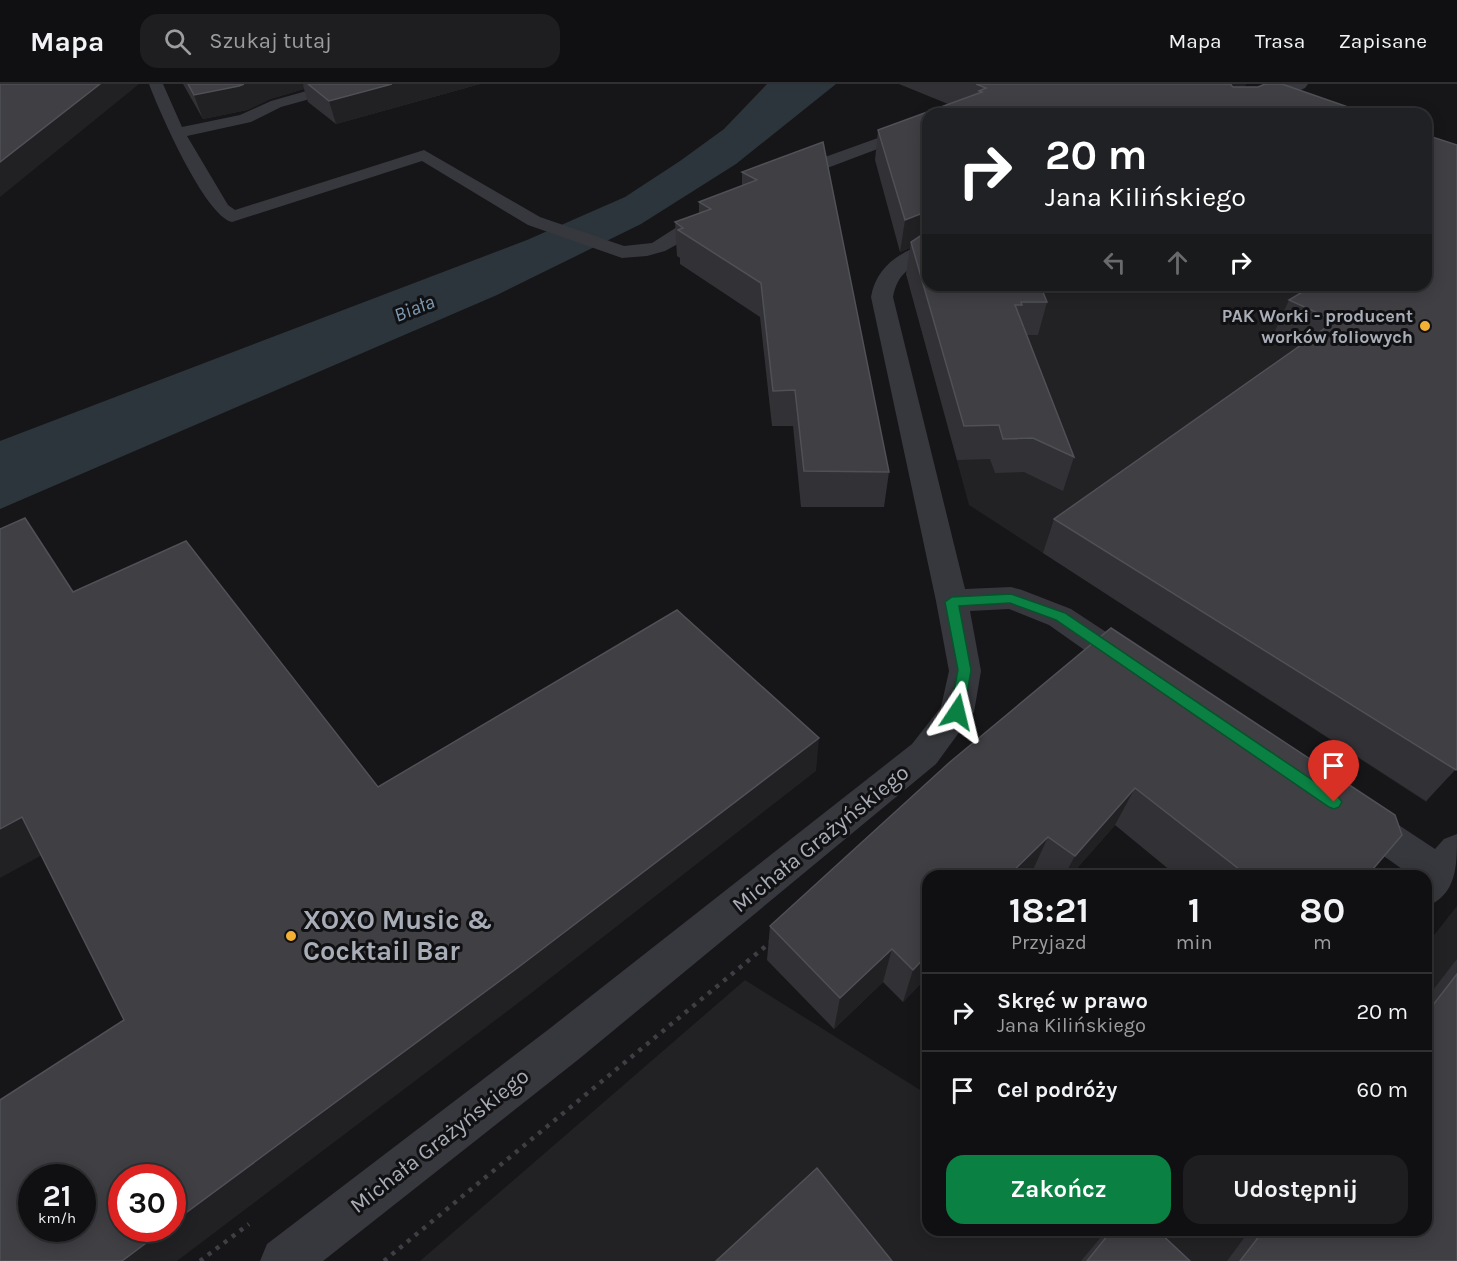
<!DOCTYPE html>
<html lang="pl">
<head>
<meta charset="utf-8">
<style>
  body { margin:0; font-family:Karla,sans-serif; background:#1e1e20; color:#f1f3f6; height:100vh; display:flex; flex-direction:column; font-size:22px; white-space:nowrap }
  * { box-sizing:border-box; margin:0 }
  p { font-size:20px; color:#9c9d9f }
  .icon { flex:none; width:33px; height:33px; fill:none; stroke:currentColor; stroke-width:2; stroke-linecap:round; stroke-linejoin:round }
  .map { position:relative; flex:1; overflow:hidden }
  .sheet { position:absolute; left:922px; top:786px; width:510px; height:366px; display:flex; flex-direction:column; background:#101012; border-radius:18px; box-shadow:0 3px 15px #0003,0 0 0 2px #303032 }
  .sheet>* { flex:none }
  .top-card { position:absolute; left:922px; top:24px; width:510px; height:183px; border-radius:18px; box-shadow:0 3px 15px #0003,0 0 0 2px #303032; background:#202124; color:#fff; overflow:hidden }
  .speed { position:absolute; left:18px; top:1080px; display:flex; gap:12px; font-size:30px; font-weight:700; text-align:center }
  .speed>* { display:grid; place-content:center; width:78px; height:78px; border-radius:50%; background:#101012; box-shadow:0 3px 15px #0003,0 0 0 2px #303032; line-height:1 }
  .speed small { font-size:15px; font-weight:400 }
  .speed .limit { border:9px solid #d22; background:#fff; color:#111 }
  .pin { position:absolute; display:grid; place-items:center; width:51px; height:51px; color:#fff; margin:-62px -26px; border-radius:50% 50% 50% 0; rotate:-45deg; box-shadow:0 0 6px #0007 }
  .pin .icon { rotate:45deg }
  .me { position:absolute; width:66px; margin:-33px; rotate:10deg; stroke-linejoin:round; filter:drop-shadow(0 0 4px #0008) }
  .turn { display:flex; align-items:center; gap:21px; height:126px; padding:0 24px; font-size:27px }
  .turn .icon { width:78px; height:78px; stroke-width:2.5 }
  .turn b { display:block; font-size:42px; line-height:51px }
  .lanes { display:flex; align-items:center; height:57px; padding:0 24px; background:#0003; justify-content:center; gap:30px; direction:ltr }
  .lanes .off { opacity:.35 }
  .eta { display:flex; justify-content:space-evenly; align-items:center; height:102px; text-align:center }
  .eta b { font-size:36px; font-weight:700; line-height:42px }
  .cta { display:flex; gap:12px; margin-top:auto; padding:12px 24px }
  .cta a { flex:1; height:69px; border-radius:18px; background:#0b8043; color:#fff; font-size:24px; font-weight:700; line-height:69px; text-align:center }
  .cta a+a { background:#1e1e20; color:#f1f3f6 }
  ul { padding:0; list-style:none }
  li { display:flex; align-items:center; gap:18px; height:78px; padding:0 24px; border-top:2px solid #303032 }
  li div { flex:1 }
  li b { display:block; font-size:22px }
  li em { font-style:normal }
  header { display:flex; align-items:center; gap:36px; box-sizing:border-box; height:84px; padding:0 30px; background:#101012; border-bottom:2px solid #303032 }
  header strong { font-size:28px }
  nav { display:flex; gap:33px; margin-inline-start:auto; font-size:21px }
  .search { width:420px; height:54px; background:#1e1e20; display:flex; align-items:center; gap:15px; box-sizing:border-box; padding:0 21px; border-radius:18px; color:#9c9d9f; font-size:22px }
  .map>svg:first-child { display:block }
  .built { fill:#222225 }
  .water { fill:#2c353c }
  .lines { fill:none; stroke-linecap:round; stroke-linejoin:round }
  .path { stroke:#3d3f44; stroke-width:4.5; stroke-dasharray:4 6; stroke-linecap:butt }
  .lane { fill:#37383d; fill-rule:evenodd }
  .street { fill:#37383d; fill-rule:evenodd }
  .wall { fill:#323236 }
  .shaded-wall { fill:#212124 }
  .building { fill:#3f3f44; stroke:#4f5156; stroke-width:1.5; fill-rule:evenodd }
  .route { fill:#0b8043; stroke:#07532c; stroke-width:1.5 }
  .poi-dot { fill:#f2b134; stroke:#111113; stroke-width:2 }
  .labels { text-anchor:middle; stroke-width:6; stroke-linejoin:round; paint-order:stroke }
  .far-poi-label { font-size:18px; font-weight:bold; fill:#a8adb8; stroke:#111113; text-anchor:end }
  .far-water-label { font-size:20px; font-style:italic; fill:#7f9bb3; stroke:#111113 }
  .street-label { font-size:22px; fill:#a8adb8; stroke:#111113 }
  .near-poi-label { font-size:27px; font-weight:bold; fill:#a8adb8; stroke:#111113; text-anchor:start }
</style>
</head>
<body>
<header>
<strong>Mapa</strong>
<div class="search"><svg class="icon" aria-label="search" viewBox="0 0 24 24"><circle cx="10" cy="10" r="6"/><path d="M15 15l6 6"/></svg>Szukaj tutaj</div>
<nav><a>Mapa</a><a>Trasa</a><a>Zapisane</a></nav>
</header>
<div class="map">
<svg width="1457" height="1177" viewBox="0 0 1457 1177">
  <rect width="100%" height="100%" fill="#161618"/>
  <!-- built -->
  <g class="built">
    <polygon points="928,201 1426,201 1457,682 1426,718 969,421 910,204"/>
    <polygon points="1457,822 1457,1177 420,1177 745,896 928,1011 928,1146 1187,1146 1193,1149 1195,1146 1426,1146 1427,860"/>
  </g>
  <!-- water -->
  <polygon class="water" points="767,0 836,0 736,80 641,140 497,211 0,425 0,357 527,156 625,113 680,77 724,45"/>
  <g class="lines">
    <!-- path -->
    <g class="path">
      <polyline points="200,1177 249,1140"/>
      <polyline points="384,1177 772,857"/>
    </g>
    <!-- lane -->
    <g class="lane">
      <path d="M149,0H163L182,43L240,31L271,17L331,0H355L353,3L281,23L251,38L187,52L228,121L235,126L424,66L540,133L624,162L652,159L702,127H714L717,131L685,156L665,167L647,172L622,174L528,141L422,77L232,138C205,132 159,27 149,0Z"/>
      <polygon points="928,36 928,46 798,95 786,95 783,91 786,87"/>
    </g>
    <!-- street -->
    <g class="street">
      <polygon points="1285,0 1308,0 1305,4 1247,30 1223,30 1226,26"/>
      <path d="M928,159V174C909,183 897,191 893,213L965,505L1011,503L1022,506L1071,525L1144,573L1148,582L1144,591L1132,595L1120,591L1049,541L1009,525L970,527L981,587L974,628L936,680L579,975L323,1177H260L267,1160L549,945L912,660L941,623L949,587L936,517L871,213C876,183 900,167 928,159Z"/>
      <path d="M1357,717L1370,722L1435,765L1444,755L1457,750C1457,783 1457,810 1426,823V792H1412L1344,744L1339,733L1344,722Z"/>
    </g>
  </g>
  <!-- wall -->
  <g class="wall">
    <polygon points="183,0 480,0 336,40 308,18 304,5 270,15 247,26 203,35"/>
    <polygon points="899,0 1246,0 1244,3 1368,30 928,30 928,201 1047,218 1038,251 1027,251 1074,373 1063,407 1024,388 995,389 990,375 957,376 906,190 910,164 900,168 875,76 878,46 948,20"/>
    <polygon points="823,58 889,388 884,423 801,423 793,342 772,342 760,233 680,180 680,174 677,172 675,138 699,129 699,118 742,102 742,88"/>
    <polygon points="1308,201 1426,201 1457,684 1426,717 1043,469 1054,435 1300,261 1274,249 1289,216 1311,203"/>
    <polygon points="1111,544 1367,792 1177,792 1115,741 1070,792 1034,792 1031,790 1029,792 928,792 928,892 903,918 883,898 834,945 767,876 770,842"/>
    <polygon points="1457,875 1457,1177 1227,1177 1250,1146 1426,1146 1426,915"/>
    <polygon points="1107,1146 1157,1146 1190,1177 1081,1177"/>
  </g>
  <!-- shaded-wall -->
  <g class="shaded-wall">
    <polygon points="100,0 139,0 0,113 0,78"/>
    <polygon points="244,0 303,0 304,5 270,15 247,26 203,35 194,11"/>
    <polygon points="392,0 480,0 336,40 329,17"/>
    <polygon points="1231,0 1246,0 1239,18 1224,25"/>
    <polygon points="928,127 928,149 911,158 910,164 900,168 905,136"/>
    <polygon points="25,434 49,469 97,543 73,508"/>
    <polygon points="819,654 816,687 530,910 177,1177 122,1177 166,1144 172,1144 172,1139"/>
    <polygon points="1135,704 1115,741 1070,792 1064,792 1075,772"/>
    <polygon points="22,733 53,765 0,794 0,745"/>
    <polygon points="1048,753 1031,790 1029,792 1008,792"/>
    <polygon points="892,865 883,898 834,945 840,914"/>
    <polygon points="928,870 928,892 903,918 913,886"/>
  </g>
  <!-- building -->
  <g class="building">
    <polygon points="0,0 100,0 0,78"/>
    <polygon points="188,0 244,0 239,2 194,11"/>
    <polygon points="308,0 392,0 329,17"/>
    <polygon points="976,0 1231,0 1231,1 1233,3 1258,3 1265,0 1282,0 1368,30 928,30 928,127 905,136 878,46 982,8 979,7 986,4"/>
    <polygon points="1426,51 1457,61 1457,684 1456,686 1054,435 1335,237 1289,216 1314,201 1426,201"/>
    <polygon points="823,58 889,388 804,387 795,306 773,307 761,199 678,146 683,144 675,138 711,125 699,118 757,96 742,88"/>
    <polygon points="928,147 928,201 1040,201 1047,218 1021,218 1022,221 1015,221 1074,373 1033,354 1003,355 999,341 964,342 911,158"/>
    <path d="M25,434L73,508L186,457L378,703L677,526L819,654L520,882L172,1139V1094H122V1144H166L122,1177H0V1016L124,936L22,733L0,745V445ZM32,1094H82V1144H32Z"/>
    <polygon points="1111,544 1395,731 1402,751 1367,792 1248,792 1135,704 1075,772 1048,753 1008,792 928,792 928,870 913,886 892,865 840,914 770,842 950,678"/>
    <polygon points="1457,890 1457,1177 1240,1177 1264,1146 1426,1146 1426,930"/>
    <polygon points="817,1084 892,1177 716,1177"/>
    <polygon points="1112,1146 1157,1146 1190,1177 1087,1177"/>
  </g>
  <!-- route -->
  <polygon class="route" points="1011,510 1065,529 1339,714 1342,718 1339,723 1334,725 1329,723 1056,536 1010,519 959,522 971,586 964,628 962,632 952,632 950,628 958,586 945,518 952,513"/>
  <!-- markers -->
  <g class="poi-dot">
    <circle cx="1425" cy="242" r="6"/>
    <circle cx="291" cy="852" r="6"/>
  </g>
  <g class="labels">
    <!-- far-poi labels -->
    <g class="far-poi-label">
      <text x="1413" y="238">PAK Worki - producent<tspan x="1413" dy="21">worków foliowych</tspan></text>
    </g>
    <!-- far-water labels -->
    <g class="far-water-label">
      <text transform="translate(414 224) rotate(-22)" y="7">Biała</text>
    </g>
    <!-- street labels -->
    <g class="street-label">
      <text transform="translate(820 754) rotate(-39)" y="8">Michała Grażyńskiego</text>
      <text transform="translate(439 1056) rotate(-38)" y="8">Michała Grażyńskiego</text>
    </g>
    <!-- near-poi labels -->
    <g class="near-poi-label">
      <text x="303" y="845">XOXO Music &amp;<tspan x="303" dy="31">Cocktail Bar</tspan></text>
    </g>
  </g>
</svg>
<div class="speed"><div>21<small>km/h</small></div><div class="limit">30</div></div>
<div class="pin" style="left:1334px;top:718px;background:#d93025"><svg class="icon" aria-label="arrive" viewBox="0 0 24 24"><path d="M6 21V4h12l-3 4 3 4H6"/></svg></div>
<svg class="me" style="left:957px;top:628px" viewBox="-20 -20 40 40"><path d="M0-17L14 15 0 8-14 15z" fill="#0b8043" stroke="#fff" stroke-width="4"/></svg>
<div class="top-card">
<div class="turn"><svg class="icon" aria-label="right" viewBox="0 0 24 24"><path d="M7 20v-9h11M14 6l5 5-5 5"/></svg><div><b>20 m</b>Jana Kilińskiego</div></div>
<div class="lanes"><svg class="icon off" aria-label="left" viewBox="0 0 24 24"><path d="M17 20v-9H6M10 6l-5 5 5 5"/></svg><svg class="icon off" aria-label="ahead" viewBox="0 0 24 24"><path d="M12 20V5M6 11l6-6 6 6"/></svg><svg class="icon" aria-label="right" viewBox="0 0 24 24"><path d="M7 20v-9h11M14 6l5 5-5 5"/></svg></div>
</div>
<section class="sheet">
<div class="eta">
<div><b>18:21</b><p>Przyjazd</p></div>
<div><b>1</b><p>min</p></div>
<div><b>80</b><p>m</p></div>
</div>
<ul>
<li><svg class="icon" aria-label="right" viewBox="0 0 24 24"><path d="M7 20v-9h11M14 6l5 5-5 5"/></svg><div><b>Skręć w prawo</b><p>Jana Kilińskiego</p></div><em>20 m</em></li>
<li><svg class="icon" aria-label="arrive" viewBox="0 0 24 24"><path d="M6 21V4h12l-3 4 3 4H6"/></svg><div><b>Cel podróży</b></div><em>60 m</em></li>
</ul>
<div class="cta"><a>Zakończ</a><a>Udostępnij</a></div>
</section>
</div>
</body>
</html>
